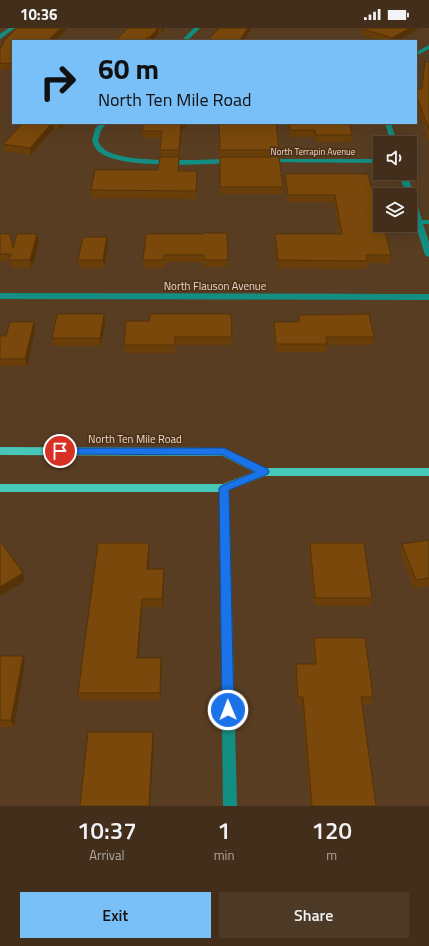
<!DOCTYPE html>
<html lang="en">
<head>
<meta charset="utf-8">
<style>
  body { margin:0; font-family:"Titillium Web",sans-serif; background:#4c3a27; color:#f1f3f6; height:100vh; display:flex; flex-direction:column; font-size:15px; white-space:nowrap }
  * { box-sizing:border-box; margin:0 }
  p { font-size:13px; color:#aea8a2 }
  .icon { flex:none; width:22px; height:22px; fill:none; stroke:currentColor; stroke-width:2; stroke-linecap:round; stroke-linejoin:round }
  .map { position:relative; height:778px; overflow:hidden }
  .side { display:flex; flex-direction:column; background:#422e1a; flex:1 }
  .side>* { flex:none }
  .hud { position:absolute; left:12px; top:12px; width:405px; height:84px; border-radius:0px; box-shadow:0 4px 16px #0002,0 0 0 1px #5a4a39; background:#79bff8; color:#111; overflow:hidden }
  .controls { position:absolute; left:373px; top:108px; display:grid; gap:8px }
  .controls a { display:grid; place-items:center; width:44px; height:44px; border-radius:0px; background:#422e1a; box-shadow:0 4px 16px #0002,0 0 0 1px #5a4a39; font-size:20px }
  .pin { position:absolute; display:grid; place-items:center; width:34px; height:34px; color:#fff; margin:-17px; border:2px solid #fff; border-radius:50%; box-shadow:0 1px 4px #0007 }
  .me { position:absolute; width:44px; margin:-22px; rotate:359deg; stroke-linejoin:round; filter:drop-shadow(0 0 3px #0008) }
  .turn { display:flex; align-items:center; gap:14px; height:84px; padding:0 20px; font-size:18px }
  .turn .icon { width:52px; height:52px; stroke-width:2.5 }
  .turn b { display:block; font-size:28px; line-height:34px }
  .eta { display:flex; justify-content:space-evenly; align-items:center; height:68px; text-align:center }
  .eta b { font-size:24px; font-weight:600; line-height:28px }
  .primary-button { display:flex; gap:8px; margin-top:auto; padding:8px 20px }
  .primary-button a { flex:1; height:46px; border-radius:0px; background:#79bff8; color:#111; font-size:16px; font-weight:600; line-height:46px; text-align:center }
  .primary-button a+a { background:#4c3a27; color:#f1f3f6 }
  .status { display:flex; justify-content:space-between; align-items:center; height:28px; padding:0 20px; background:#422e1a; direction:ltr }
  .status svg { height:11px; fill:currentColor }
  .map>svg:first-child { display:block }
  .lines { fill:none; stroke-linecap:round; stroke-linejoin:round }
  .minor { fill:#128e82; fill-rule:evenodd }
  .major { fill:#48c7b8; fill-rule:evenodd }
  .wall { fill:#693e09 }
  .shaded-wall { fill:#553208 }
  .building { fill:#7a480b; stroke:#553208 }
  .route { fill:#1a73e8; stroke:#114b97 }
  .labels { text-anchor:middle; stroke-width:3.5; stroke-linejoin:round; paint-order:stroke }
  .far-street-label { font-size:9px; fill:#e9d8c8; stroke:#4d3218 }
  .street-label { font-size:11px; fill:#e9d8c8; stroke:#4d3218 }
</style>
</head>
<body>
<div class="status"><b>10:36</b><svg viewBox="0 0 49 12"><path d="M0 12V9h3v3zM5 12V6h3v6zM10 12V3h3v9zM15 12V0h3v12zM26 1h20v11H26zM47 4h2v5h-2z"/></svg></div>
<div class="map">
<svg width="429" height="778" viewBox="0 0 429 778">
  <rect width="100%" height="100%" fill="#583d22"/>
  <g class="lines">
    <!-- minor -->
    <g class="minor">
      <polygon points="9,0 15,0 0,11 0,6"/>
      <polygon points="194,0 200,0 187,13 181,13"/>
      <polygon points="429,17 429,21 416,28 416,24"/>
      <path d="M100,95H107L101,102L98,113C100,116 101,119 104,121C123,137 206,131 233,131L236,133L233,135C205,136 118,142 98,123C95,121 94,116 92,113L95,101Z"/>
      <polygon points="385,95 391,95 397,115 391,115"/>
      <polygon points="267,131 380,131 380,135 265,134 264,133"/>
      <polygon points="399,145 407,145 422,192 429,192 429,196 423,196 429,214 429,229 425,227 410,179 410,167 406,167"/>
      <polygon points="0,265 429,266 429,272 0,271"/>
      <polygon points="224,456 228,457 229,460 237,778 223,778 219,460 220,457"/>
    </g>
    <!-- major -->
    <polygon class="major" points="0,419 224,420 265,440 429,440 429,448 265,448 224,464 0,464 0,456 223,456 254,444 223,428 0,427"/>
  </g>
  <!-- wall -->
  <g class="wall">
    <polygon points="17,0 68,0 55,13 13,13 13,42 0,42 0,21 2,17 2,15"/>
    <polygon points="128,0 166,0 161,5 159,5 152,13 115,13"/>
    <polygon points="364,0 420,0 397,13 382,13 362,7 363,1"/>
    <polygon points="425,33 429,34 429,113 416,76 416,61 422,61"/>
    <polygon points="23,95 66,95 59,101 54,100 31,127 5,123 3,116"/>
    <polygon points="143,95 188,95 181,104 179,130 179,143 197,143 196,171 92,170 91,162 158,142 161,129 160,122 161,110 142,110 142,103"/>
    <polygon points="219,95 279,122 278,129 283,159 282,166 220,166"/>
    <polygon points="288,95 349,95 352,107 351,114 316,114 315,109 290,109"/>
    <polygon points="285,146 368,146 383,203 391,227 390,235 367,235 366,241 277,240 275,213 275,206 339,206 334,174 287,174 285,153"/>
    <polygon points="227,205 227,239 204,239 204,234 165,234 164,240 143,240 143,232 204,206"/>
    <polygon points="0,206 13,220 37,206 39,214 32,240 11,240 10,233 0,233"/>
    <polygon points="108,216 104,240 79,240 78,232"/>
    <polygon points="104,286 105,294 101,318 53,318 52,310"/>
    <polygon points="299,287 374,309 372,317 327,317 326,324 275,324 274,302 274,294 298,294"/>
    <polygon points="126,293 232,309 232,317 175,317 175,325 124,325 124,317"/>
    <polygon points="35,302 27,338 0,338 0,308 6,308"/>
    <polygon points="429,512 429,558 414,560 400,524 402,516"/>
    <polygon points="149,515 149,523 148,541 164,549 163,579 142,579 139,630 161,630 162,637 160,672 80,672 78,665"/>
    <polygon points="310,515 372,570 370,578 314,578 309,523"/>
    <polygon points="314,610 373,669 371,677 362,677 376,778 310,778 302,677 297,677 295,643 296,636 314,636 312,618"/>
    <polygon points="0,628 23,628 25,635 14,699 0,699"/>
  </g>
  <!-- shaded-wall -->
  <g class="shaded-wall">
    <polygon points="61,0 68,0 55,13 47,13"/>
    <polygon points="158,0 159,0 159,5 152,13 150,13 150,9"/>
    <polygon points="161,0 166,0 161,5"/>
    <polygon points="248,0 252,0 244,13 239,13"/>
    <polygon points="410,0 420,0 397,13 389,13 390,11"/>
    <polygon points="148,9 148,13 144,13"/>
    <polygon points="52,95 53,95 54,100 31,127 30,120"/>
    <polygon points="59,95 66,95 59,101"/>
    <polygon points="182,95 188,95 181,104 179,130 179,122 181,97"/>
    <polygon points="37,206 39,214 32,240 30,232"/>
    <polygon points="107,209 108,216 104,240 103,232"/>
    <polygon points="104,286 105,294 101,318 100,310"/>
    <polygon points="34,294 35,302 27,338 25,331"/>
    <polygon points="149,515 149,523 148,549 147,541"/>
    <polygon points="164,541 164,549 163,579 162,571"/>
    <polygon points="23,545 25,553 0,568 0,559"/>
    <polygon points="142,571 142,579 138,637 137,630"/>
    <polygon points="23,628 25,635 14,699 11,692"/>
    <polygon points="161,630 162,637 160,672 160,665"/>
    <polygon points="153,704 154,711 150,778 149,778"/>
  </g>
  <!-- building -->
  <g class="building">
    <polygon points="17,0 61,0 47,13 13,13 13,36 0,35 0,21 4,15 2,15"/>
    <polygon points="128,0 158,0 150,9 148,9 144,13 115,13"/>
    <polygon points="220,0 248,0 239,13 208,13 213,6"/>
    <polygon points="364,0 410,0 390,11 390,9 363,1"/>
    <polygon points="425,33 429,34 429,102 416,66 416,61 422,61"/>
    <polygon points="23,95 52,95 30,120 3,116"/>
    <polygon points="143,95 182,95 181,97 179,122 160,122 162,103 142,103"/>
    <polygon points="219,95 276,95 279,122 220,122"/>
    <polygon points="289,95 349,95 352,107 316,107 315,102 290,102"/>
    <polygon points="160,129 179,129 178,143 197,143 196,163 91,162 95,142 158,142"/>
    <polygon points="220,129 279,129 283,159 220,159"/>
    <polygon points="285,146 368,146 380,192 380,197 381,197 383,203 385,203 391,227 366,227 367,233 278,232 275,206 342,206 335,167 288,167"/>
    <polygon points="204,205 227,205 228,232 204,232 204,227 164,227 164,232 143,232 146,206 204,206"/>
    <polygon points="0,206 10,206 13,220 17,206 37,206 30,232 9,232 11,226 0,226"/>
    <polygon points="83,209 107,209 103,232 78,232"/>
    <polygon points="57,286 104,286 100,310 52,310"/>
    <polygon points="150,286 231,286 232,309 175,309 174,317 124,317 126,293 149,293"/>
    <polygon points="369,286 374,309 326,309 327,316 276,316 274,294 299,294 299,287"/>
    <polygon points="10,294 34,294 25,331 0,331 0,308 6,308"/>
    <polygon points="429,512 429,550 416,552 402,516"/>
    <polygon points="0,513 23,545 0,559"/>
    <polygon points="98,515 149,515 147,541 164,541 162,571 142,571 137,630 161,630 160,665 78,665"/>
    <polygon points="310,515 364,515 372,570 315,570"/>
    <polygon points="314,610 365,610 373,669 361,669 376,778 312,778 303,669 298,669 296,636 316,636"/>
    <polygon points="0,628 23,628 11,692 0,692"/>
    <polygon points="88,704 153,704 149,778 80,778"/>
  </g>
  <!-- route -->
  <polygon class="route" points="60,420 224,420 268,441 269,444 268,446 229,462 234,682 232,686 228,688 224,686 222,682 219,460 221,458 255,444 223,427 60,426 55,423"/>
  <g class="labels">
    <!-- far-street labels -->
    <g class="far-street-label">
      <text x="313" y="127">North Terrapin Avenue</text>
    </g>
    <!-- street labels -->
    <g class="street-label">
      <text x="215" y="262">North Flauson Avenue</text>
      <text x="135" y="415">North Ten Mile Road</text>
    </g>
  </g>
</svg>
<div class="controls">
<a><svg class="icon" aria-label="sound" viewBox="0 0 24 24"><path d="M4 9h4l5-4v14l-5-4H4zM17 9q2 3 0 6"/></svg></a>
<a><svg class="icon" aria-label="layers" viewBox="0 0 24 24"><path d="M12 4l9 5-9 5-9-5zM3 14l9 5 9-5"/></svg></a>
</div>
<div class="pin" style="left:60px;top:423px;background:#d93025"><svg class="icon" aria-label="arrive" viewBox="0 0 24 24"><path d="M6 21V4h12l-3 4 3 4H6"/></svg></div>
<svg class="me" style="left:228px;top:682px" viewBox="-20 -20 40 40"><circle r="17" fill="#1a73e8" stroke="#fff" stroke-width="3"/><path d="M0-11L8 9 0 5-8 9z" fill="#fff"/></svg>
<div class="hud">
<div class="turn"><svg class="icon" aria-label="right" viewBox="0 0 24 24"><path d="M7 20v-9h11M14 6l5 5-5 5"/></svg><div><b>60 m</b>North Ten Mile Road</div></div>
</div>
</div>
<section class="side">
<div class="eta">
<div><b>10:37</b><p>Arrival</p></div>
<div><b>1</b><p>min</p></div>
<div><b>120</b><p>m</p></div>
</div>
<div class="primary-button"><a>Exit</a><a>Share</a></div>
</section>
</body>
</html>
